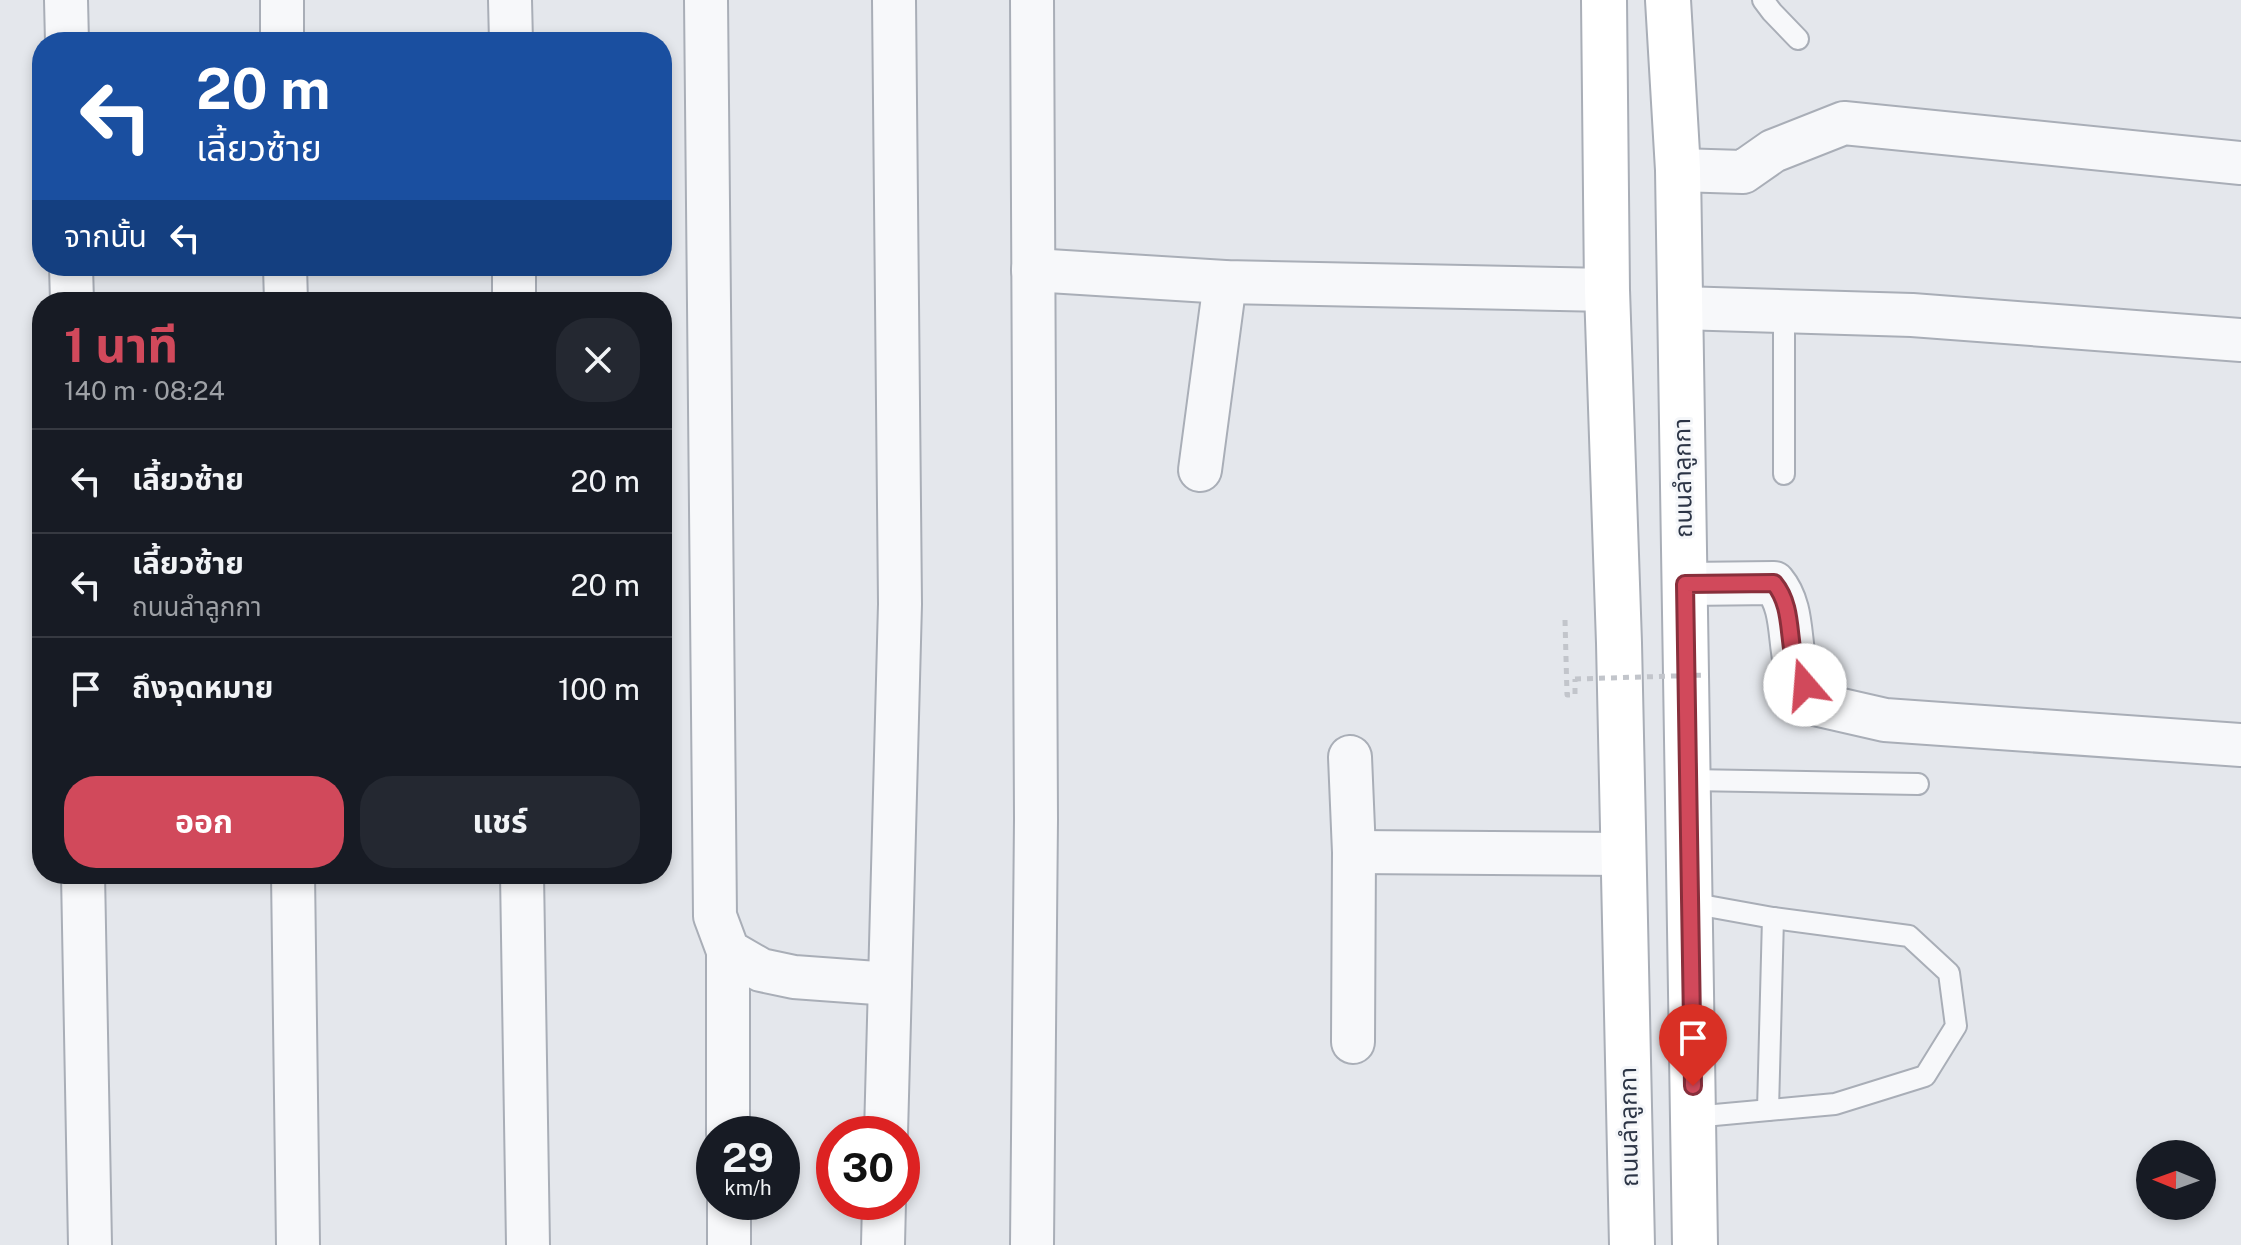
<!DOCTYPE html>
<html lang="th">
<head>
<meta charset="utf-8">
<style>
  body { margin:0; font-family:"Public Sans","Noto Sans Thai",sans-serif; background:#242831; color:#f1f3f6; height:100vh; display:flex; flex-direction:column; font-size:30px; white-space:nowrap }
  * { box-sizing:border-box; margin:0 }
  p { font-size:26px; color:#9ea1a6 }
  .icon { flex:none; width:44px; height:44px; fill:none; stroke:currentColor; stroke-width:2; stroke-linecap:round; stroke-linejoin:round }
  .map { position:relative; flex:1; overflow:hidden }
  .side { position:absolute; left:32px; top:292px; width:640px; height:592px; display:flex; flex-direction:column; background:#171b24; border-radius:32px; box-shadow:0 4px 12px #0003 }
  .side>* { flex:none }
  .banner { position:absolute; left:32px; top:32px; width:640px; height:244px; border-radius:32px; box-shadow:0 4px 12px #0003; background:#1a4fa0; color:#fff; overflow:hidden }
  .needle { width:52px; rotate:271deg }
  .fabs { position:absolute; left:2136px; top:1140px; display:grid; gap:16px }
  .fabs a { display:grid; place-items:center; width:80px; height:80px; border-radius:50%; background:#171b24; box-shadow:0 4px 12px #0003; font-size:40px }
  .speed { position:absolute; left:696px; top:1116px; display:flex; gap:16px; font-size:40px; font-weight:700; text-align:center }
  .speed>* { display:grid; place-content:center; width:104px; height:104px; border-radius:50%; background:#171b24; box-shadow:0 4px 12px #0003; line-height:1 }
  .speed small { font-size:20px; font-weight:400 }
  .speed .limit { border:12px solid #d22; background:#fff; color:#111 }
  .pin { position:absolute; display:grid; place-items:center; width:68px; height:68px; color:#fff; margin:-82px -34px; border-radius:50% 50% 50% 0; rotate:-45deg; box-shadow:0 0 8px #0007 }
  .pin .icon { rotate:45deg }
  .me { position:absolute; width:88px; margin:-44px; rotate:342deg; stroke-linejoin:round; filter:drop-shadow(0 0 6px #0008) }
  .turn { display:flex; align-items:center; gap:28px; height:168px; padding:0 32px; font-size:36px }
  .turn .icon { width:104px; height:104px; stroke-width:2.5 }
  .turn b { display:block; font-size:56px; line-height:68px }
  .then { display:flex; align-items:center; height:76px; padding:0 32px; background:#0003; gap:16px; font-size:30px }
  .round { display:grid; place-items:center; flex:none; width:84px; height:84px; border-radius:32px; background:#242831 }
  .head { display:flex; align-items:center; justify-content:space-between; height:136px; padding:0 32px }
  h1 { font-size:48px; font-weight:700; line-height:60px; color:#d1495b }
  .cta { display:flex; gap:16px; margin-top:auto; padding:16px 32px }
  .cta a { flex:1; height:92px; border-radius:32px; background:#d1495b; color:#fff; font-size:32px; font-weight:700; line-height:92px; text-align:center }
  .cta a+a { background:#242831; color:#f1f3f6 }
  ul { padding:0; list-style:none }
  li { display:flex; align-items:center; gap:24px; height:104px; padding:0 32px; border-top:2px solid #363941 }
  li div { flex:1 }
  li b { display:block; font-size:30px }
  li em { font-style:normal }
  .map>svg:first-child { display:block }
  .lines { fill:none; stroke-linecap:round; stroke-linejoin:round }
  .service-casing { stroke:#a9aeb7; stroke-width:24 }
  .minor-casing { stroke:#a9aeb7; stroke-width:46 }
  .secondary-casing { stroke:#a9aeb7; stroke-width:48 }
  .path { stroke:#c2c5cb; stroke-width:5; stroke-dasharray:6 6; stroke-linecap:butt }
  .service { stroke:#f7f8fa; stroke-width:20 }
  .minor { stroke:#f7f8fa; stroke-width:42 }
  .secondary { stroke:#fff; stroke-width:44 }
  .path-bridge { stroke:#c2c5cb; stroke-width:5; stroke-dasharray:6 6; stroke-linecap:butt }
  .route-casing { stroke:#882f3b; stroke-width:20 }
  .route { stroke:#d1495b; stroke-width:14 }
  .labels { text-anchor:middle; stroke-width:6; stroke-linejoin:round; paint-order:stroke }
  .street-label { font-size:24px; fill:#2b3445; stroke:#f4f6f9 }
</style>
</head>
<body>
<div class="map">
<svg width="2241" height="1245" viewBox="0 0 2241 1245">
  <rect width="100%" height="100%" fill="#e4e7ec"/>
  <g class="lines">
    <defs>
      <g id="service">
        <polyline points="1763,0 1772,12 1798,39"/>
        <polyline points="1784,311 1784,474"/>
        <polyline points="1688,780 1918,784"/>
        <polyline points="1690,903 1773,918 1909,936 1949,973 1956,1026 1925,1076 1835,1104 1693,1117"/>
        <polyline points="1768,1110 1773,918"/>
      </g>
      <g id="minor">
        <polyline points="66,0 67,42"/>
        <polyline points="282,0 282,42"/>
        <polyline points="510,0 511,42"/>
        <polyline points="706,0 715,916 728,951 761,970 794,977 890,984"/>
        <polyline points="1032,0 1036,819 1032,1245"/>
        <polyline points="1678,170 1743,172 1773,151 1844,123 2241,163"/>
        <polyline points="71,266 72,302"/>
        <polyline points="285,266 286,302"/>
        <polyline points="514,266 514,302"/>
        <polyline points="1033,270 1225,282 1607,290"/>
        <polyline points="1680,308 1912,315 2241,340"/>
        <polyline points="1200,470 1225,282"/>
        <path d="M1685,584L1774,583C1793,606 1789,637 1795,663C1798,677 1809,691 1815,704L1885,720L2241,745"/>
        <polyline points="1350,757 1354,852 1353,1042"/>
        <polyline points="1354,852 1624,854"/>
        <polyline points="83,874 90,1245"/>
        <polyline points="293,874 298,1245"/>
        <polyline points="522,874 528,1245"/>
        <polyline points="728,951 728,1134"/>
        <polyline points="886,1134 900,604 894,0"/>
        <polyline points="729,1202 729,1245"/>
        <polyline points="883,1245 884,1202"/>
      </g>
      <g id="secondary">
        <polyline points="1604,0 1607,290 1619,643 1632,1245"/>
        <polyline points="1668,0 1678,170 1695,1245"/>
      </g>
    </defs>
    <!-- service casing -->
    <use href="#service" class="service-casing"/>
    <!-- minor casing -->
    <use href="#minor" class="minor-casing"/>
    <!-- secondary casing -->
    <use href="#secondary" class="secondary-casing"/>
    <!-- path -->
    <polyline class="path" points="1565,620 1567,695 1575,695 1575,679"/>
    <!-- service -->
    <use href="#service" class="service"/>
    <!-- minor -->
    <use href="#minor" class="minor"/>
    <!-- secondary -->
    <use href="#secondary" class="secondary"/>
    <!-- path-bridge -->
    <polyline class="path-bridge" points="1575,679 1707,675"/>
  </g>
  <g class="lines">
    <defs>
      <path id="route" d="M1693,1086L1685,584L1774,583C1794,607 1787,640 1796,667C1798,673 1802,679 1805,685"/>
    </defs>
    <!-- route casing -->
    <use href="#route" class="route-casing"/>
    <!-- route -->
    <use href="#route" class="route"/>
  </g>
  <g class="labels">
    <!-- street labels -->
    <g class="street-label">
      <text transform="translate(1683 478) rotate(-91)" y="8">ถนนลำลูกกา</text>
      <text transform="translate(1629 1127) rotate(-91)" y="8">ถนนลำลูกกา</text>
    </g>
  </g>
</svg>
<div class="fabs">
<a><svg class="needle" viewBox="-14 -14 28 28"><path d="M0-13l5 13h-10z" fill="#e53935"/><path d="M0 13l5-13h-10z" fill="#9ea1a6"/></svg></a>
</div>
<div class="speed"><div>29<small>km/h</small></div><div class="limit">30</div></div>
<div class="pin" style="left:1693px;top:1086px;background:#d93025"><svg class="icon" aria-label="arrive" viewBox="0 0 24 24"><path d="M6 21V4h12l-3 4 3 4H6"/></svg></div>
<svg class="me" style="left:1805px;top:685px" viewBox="-20 -20 40 40"><circle r="19" fill="#fff"/><path d="M0-13L10 11 0 6-10 11z" fill="#d1495b"/></svg>
<div class="banner">
<div class="turn"><svg class="icon" aria-label="left" viewBox="0 0 24 24"><path d="M17 20v-9H6M10 6l-5 5 5 5"/></svg><div><b>20 m</b>เลี้ยวซ้าย</div></div>
<div class="then">จากนั้น<svg class="icon" aria-label="left" viewBox="0 0 24 24"><path d="M17 20v-9H6M10 6l-5 5 5 5"/></svg></div>
</div>
<section class="side">
<div class="head"><div><h1>1 นาที</h1><p>140 m · 08:24</p></div><a class="round"><svg class="icon" aria-label="close" viewBox="0 0 24 24"><path d="M6 6l12 12M18 6L6 18"/></svg></a></div>
<ul>
<li><svg class="icon" aria-label="left" viewBox="0 0 24 24"><path d="M17 20v-9H6M10 6l-5 5 5 5"/></svg><div><b>เลี้ยวซ้าย</b></div><em>20 m</em></li>
<li><svg class="icon" aria-label="left" viewBox="0 0 24 24"><path d="M17 20v-9H6M10 6l-5 5 5 5"/></svg><div><b>เลี้ยวซ้าย</b><p>ถนนลำลูกกา</p></div><em>20 m</em></li>
<li><svg class="icon" aria-label="arrive" viewBox="0 0 24 24"><path d="M6 21V4h12l-3 4 3 4H6"/></svg><div><b>ถึงจุดหมาย</b></div><em>100 m</em></li>
</ul>
<div class="cta"><a>ออก</a><a>แชร์</a></div>
</section>
</div>
</body>
</html>
